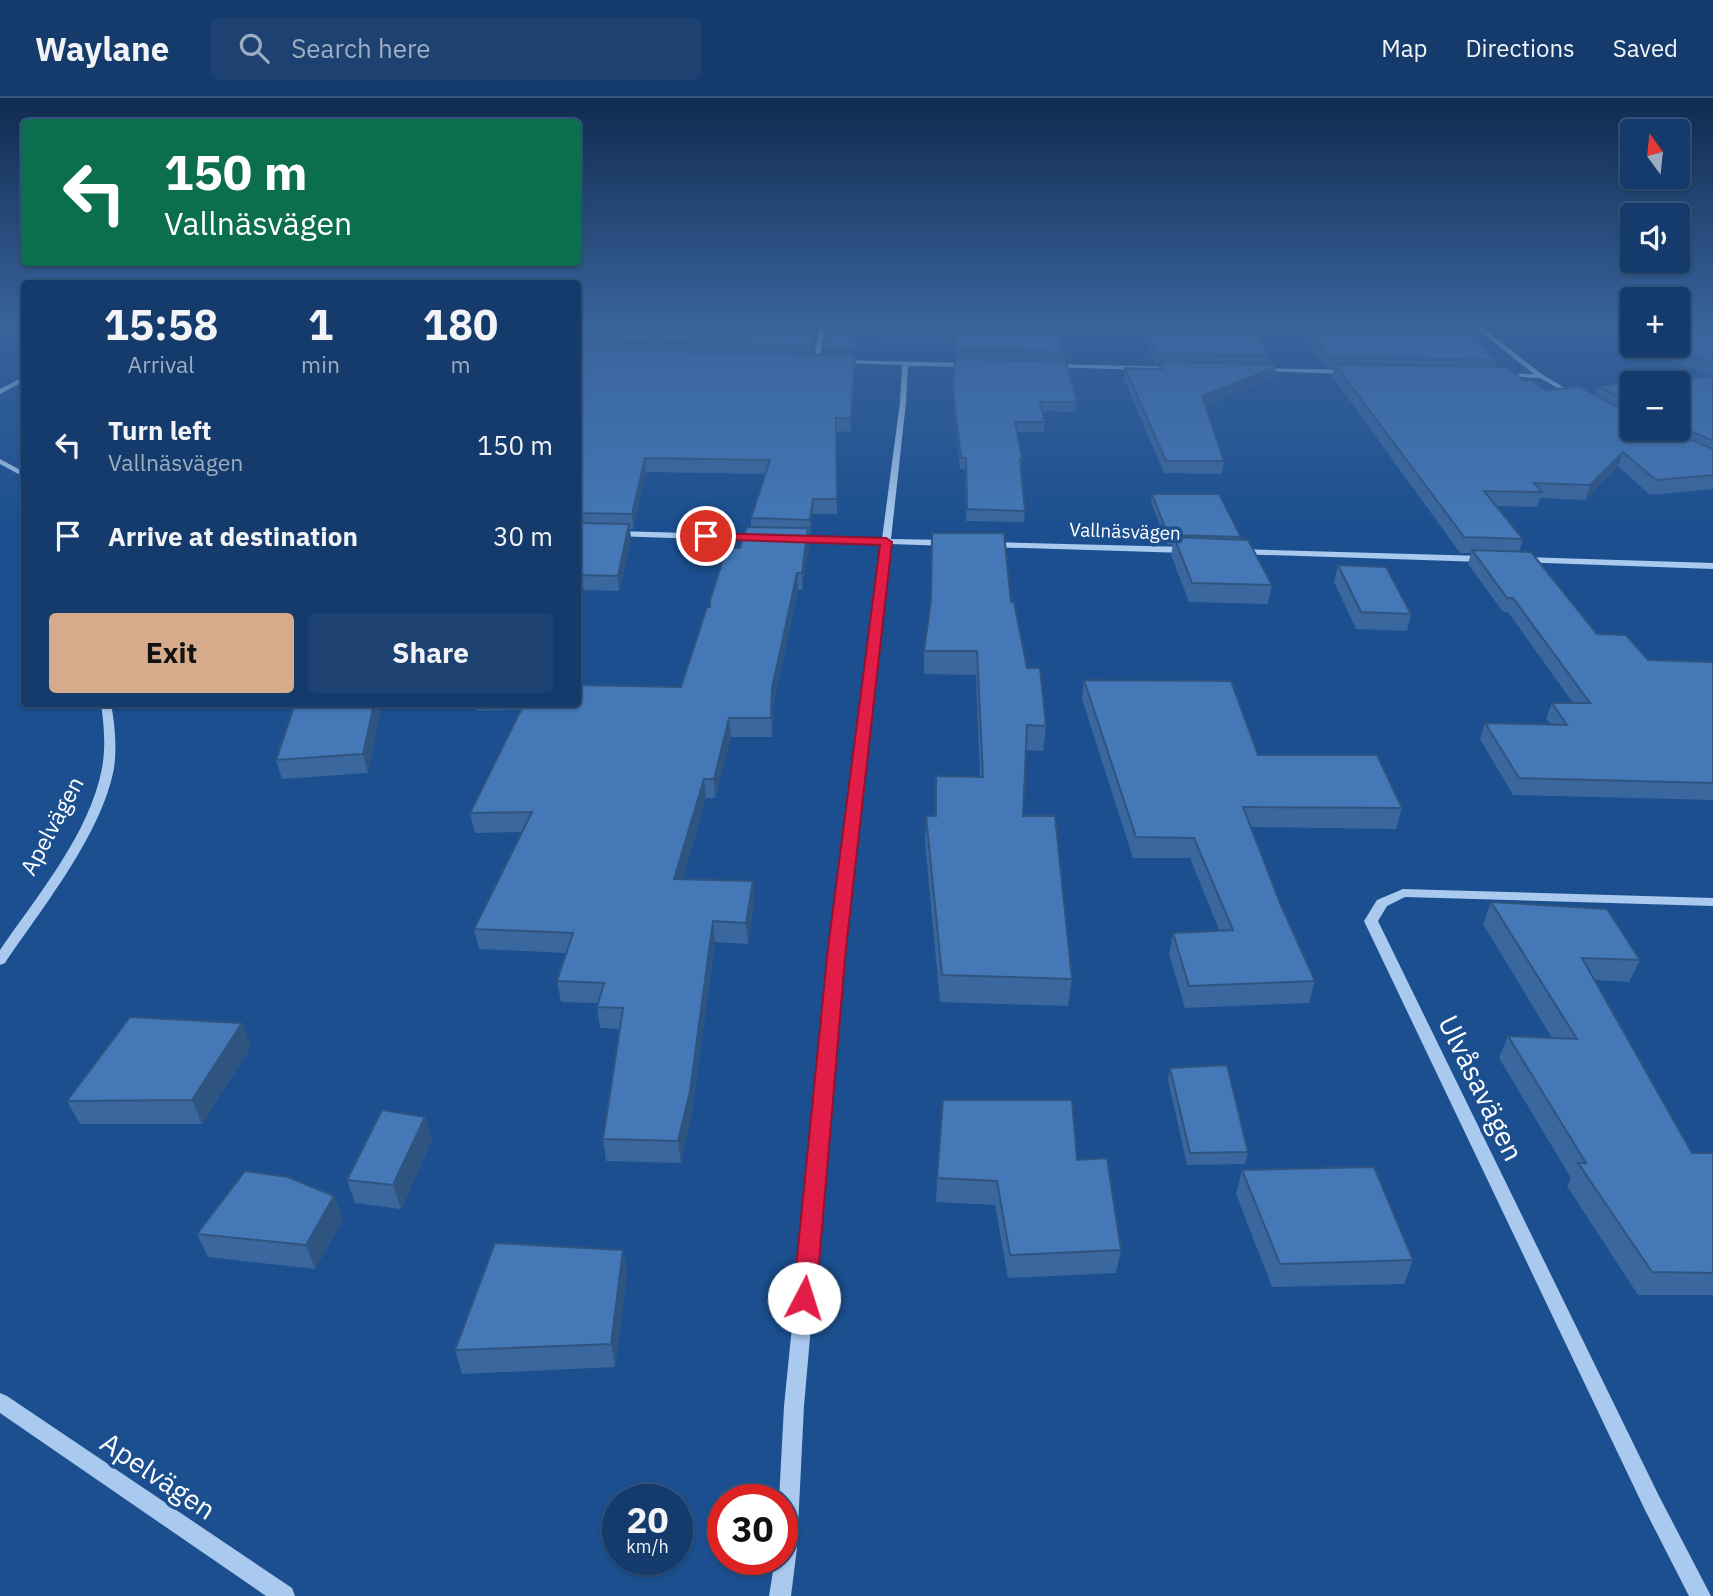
<!DOCTYPE html>
<html lang="en">
<head>
<meta charset="utf-8">
<style>
  body { margin:0; font-family:"IBM Plex Sans",sans-serif; background:#1d4271; color:#f1f3f6; height:100vh; display:flex; flex-direction:column; font-size:26px; white-space:nowrap }
  * { box-sizing:border-box; margin:0 }
  p { font-size:23px; color:#9dadc1 }
  .icon { flex:none; width:38px; height:38px; fill:none; stroke:currentColor; stroke-width:2; stroke-linecap:round; stroke-linejoin:round }
  .map { position:relative; flex:1; overflow:hidden }
  .sheet { position:absolute; left:21px; top:182px; width:560px; height:427px; display:flex; flex-direction:column; background:#143b6b; border-radius:7px; box-shadow:0 2px 5px #0004,0 0 0 2px #33557e }
  .sheet>* { flex:none }
  .banner { position:absolute; left:21px; top:21px; width:560px; height:147px; border-radius:7px; box-shadow:0 2px 5px #0004,0 0 0 2px #33557e; background:#0b6e4f; color:#fff; overflow:hidden }
  .needle { width:46px; rotate:345deg }
  .tools { position:absolute; left:1620px; top:21px; display:grid; gap:14px }
  .tools a { display:grid; place-items:center; width:70px; height:70px; border-radius:7px; background:#143b6b; box-shadow:0 2px 5px #0004,0 0 0 2px #33557e; font-size:35px }
  .speed { position:absolute; left:602px; top:1386px; display:flex; gap:14px; font-size:35px; font-weight:700; text-align:center }
  .speed>* { display:grid; place-content:center; width:91px; height:91px; border-radius:50%; background:#143b6b; box-shadow:0 2px 5px #0004,0 0 0 2px #33557e; line-height:1 }
  .speed small { font-size:18px; font-weight:400 }
  .speed .limit { border:10px solid #d22; background:#fff; color:#111 }
  .pin { position:absolute; display:grid; place-items:center; width:60px; height:60px; color:#fff; margin:-30px; border:4px solid #fff; border-radius:50%; box-shadow:0 2px 7px #0007 }
  .me { position:absolute; width:77px; margin:-38px; rotate:5deg; stroke-linejoin:round; filter:drop-shadow(0 0 5px #0008) }
  .turn { display:flex; align-items:center; gap:24px; height:147px; padding:0 28px; font-size:32px }
  .turn .icon { width:91px; height:91px; stroke-width:2.5 }
  .turn b { display:block; font-size:49px; line-height:60px }
  .eta { display:flex; justify-content:space-evenly; align-items:center; height:119px; text-align:center }
  .eta b { font-size:42px; font-weight:700; line-height:49px }
  .action { display:flex; gap:14px; margin-top:auto; padding:14px 28px }
  .action a { flex:1; height:80px; border-radius:7px; background:#d6ab8b; color:#111; font-size:28px; font-weight:700; line-height:80px; text-align:center }
  .action a+a { background:#1d4271; color:#f1f3f6 }
  ul { padding:0; list-style:none }
  li { display:flex; align-items:center; gap:21px; height:91px; padding:0 28px }
  li div { flex:1 }
  li b { display:block; font-size:26px }
  li em { font-style:normal }
  header { display:flex; align-items:center; gap:42px; box-sizing:border-box; height:98px; padding:0 35px; background:#143b6b; border-bottom:2px solid #33557e }
  header strong { font-size:33px }
  nav { display:flex; gap:38px; margin-inline-start:auto; font-size:24px }
  .search { width:490px; height:63px; background:#1d4271; display:flex; align-items:center; gap:18px; box-sizing:border-box; padding:0 24px; border-radius:7px; color:#9dadc1; font-size:26px }
  .map>svg:first-child { display:block }
  .lines { fill:none; stroke-linecap:round; stroke-linejoin:round }
  .minor { fill:#a9c9ee; fill-rule:evenodd }
  .wall { fill:#3a679d; fill-rule:evenodd }
  .shaded-wall { fill:#305480 }
  .building { fill:#4478b7; stroke:#305480; stroke-width:2 }
  .route { fill:#e11d48; stroke:#92132f; stroke-width:2 }
  .labels { text-anchor:middle; stroke-width:7; stroke-linejoin:round; paint-order:stroke }
  .far-street-label { font-size:19px; fill:#fff; stroke:#1b4f8f }
  .street-label { font-size:23px; fill:#fff; stroke:#1b4f8f }
  .near-street-label { font-size:28px; fill:#fff; stroke:#1b4f8f }
</style>
</head>
<body>
<header>
<strong>Waylane</strong>
<div class="search"><svg class="icon" aria-label="search" viewBox="0 0 24 24"><circle cx="10" cy="10" r="6"/><path d="M15 15l6 6"/></svg>Search here</div>
<nav><a>Map</a><a>Directions</a><a>Saved</a></nav>
</header>
<div class="map">
<svg width="1713" height="1498" viewBox="0 0 1713 1498">
  <rect width="100%" height="100%" fill="#1b4f8f"/>
  <g class="lines">
    <!-- minor -->
    <g class="minor">
      <polygon points="821,223 827,223 819,264 816,266 813,264"/>
      <polygon points="1467,223 1474,223 1543,277 1578,298 1573,299 1540,280 1501,278 1501,276 1503,275 1534,276"/>
      <polygon points="838,262 970,265 973,267 970,269 908,268 906,304 891,441 948,442 952,445 948,448 890,446 844,851 804,1308 797,1450 791,1498 769,1498 775,1461 782,1461 782,1402 779,1402 784,1308 830,851 882,446 795,444 791,441 795,438 882,441 900,304 902,267 836,265 836,263"/>
      <polygon points="1051,266 1173,269 1176,271 1173,273 1049,269 1048,268"/>
      <polygon points="1261,270 1348,272 1351,274 1348,276 1259,273 1258,272"/>
      <polygon points="24,279 24,283 0,296 0,291"/>
      <polygon points="0,361 24,374 24,379 0,366"/>
      <polygon points="616,433 759,437 763,440 759,443 613,438 613,434"/>
      <polygon points="991,444 1186,449 1190,452 1186,455 988,449 987,447"/>
      <polygon points="1239,451 1483,458 1487,461 1483,464 1236,456 1236,452"/>
      <polygon points="1522,459 1713,465 1713,471 1519,464 1519,460"/>
      <path d="M101,606H111C115,627 117,649 114,670C102,736 42,810 5,865L0,867V852C37,798 90,735 102,670C106,649 104,627 101,606Z"/>
      <polygon points="1403,791 1713,800 1713,808 1405,799 1387,808 1378,823 1659,1398 1711,1498 1689,1498 1645,1412 1364,823 1377,802"/>
      <polygon points="0,1295 7,1298 292,1490 295,1498 266,1498 0,1315"/>
    </g>
  </g>
  <!-- wall -->
  <g class="wall">
    <polygon points="578,223 818,223 812,256 823,256 823,252 857,223 851,334 836,333 837,416 813,416 810,436 808,436 809,446 802,492 798,492 773,608 772,639 731,639 715,700 706,700 682,782 754,803 748,846 715,844 692,1014 681,1065 606,1063 603,1041 619,931 600,930 597,909 598,905 561,904 557,883 566,855 479,851 474,831 522,734 475,735 470,715 521,612 477,613 473,606 522,606 522,609 681,589 710,509 751,429 751,420 766,376 646,374 633,431 630,431 631,441 619,493 581,492 579,496 578,496"/>
    <polygon points="1056,223 1064,254 1063,263 1077,304 1076,314 1043,313 1045,324 1044,334 1017,334 1022,361 1021,372 1025,413 1024,424 966,423 965,371 960,371 953,302 955,242 866,240 866,230"/>
    <path d="M1138,223H1451L1497,262L1495,269L1545,292L1595,297L1598,288L1711,278L1637,247H1678L1713,223V391L1650,397L1618,368L1585,402L1540,400L1537,409L1496,408L1523,441L1519,454L1597,536L1648,562L1713,564V702L1513,697L1480,641L1485,625L1550,626L1546,620L1552,605H1573L1508,514H1503L1468,466L1471,455H1460L1332,278L1334,269H1326L1293,225L1262,245L1269,258L1268,266L1274,280L1206,307L1224,363L1222,376L1164,375L1124,281L1125,270L1159,271L1160,266H1155ZM1633,285H1678V331H1633Z"/>
    <polygon points="1581,223 1633,223 1633,245"/>
    <polygon points="1152,396 1241,439 1241,441 1272,487 1268,506 1189,504 1171,457 1173,447 1167,446 1151,404"/>
    <polygon points="932,435 1011,504 1027,570 1046,628 1043,653 1026,652 1023,718 1072,881 1068,908 940,904 925,744 926,718 935,718 936,678 980,679 976,577 924,576 924,553 931,506"/>
    <polygon points="1338,467 1411,516 1407,533 1356,531 1334,484"/>
    <polygon points="1084,582 1258,657 1402,710 1396,731 1251,729 1280,805 1315,883 1309,905 1185,910 1169,856 1173,835 1219,832 1190,760 1133,760 1082,601"/>
    <polygon points="382,606 368,675 282,681 276,662"/>
    <polygon points="1491,804 1640,862 1629,884 1595,882 1692,1055 1713,1055 1713,1197 1638,1197 1567,1088 1571,1080 1499,960 1508,938 1552,940 1483,826"/>
    <polygon points="251,948 202,1026 80,1026 67,1003"/>
    <polygon points="1170,970 1248,1054 1245,1066 1187,1067 1168,982"/>
    <polygon points="425,1019 432,1042 401,1111 355,1105 347,1082"/>
    <polygon points="1077,1062 1121,1152 1116,1175 1008,1180 995,1107 936,1104 937,1080"/>
    <polygon points="1242,1072 1413,1162 1404,1186 1272,1189 1236,1096"/>
    <polygon points="334,1098 343,1122 315,1171 208,1159 197,1136"/>
    <polygon points="623,1152 627,1175 615,1269 462,1276 455,1252"/>
  </g>
  <!-- shaded-wall -->
  <g class="shaded-wall">
    <polygon points="816,223 818,223 818,226 811,259 811,247"/>
    <polygon points="1282,223 1294,223 1293,225 1257,248 1258,238"/>
    <polygon points="855,257 855,269 851,334 851,320"/>
    <polygon points="1276,269 1274,280 1201,309 1202,298"/>
    <polygon points="1623,354 1618,368 1585,402 1590,387"/>
    <polygon points="645,360 646,374 633,431 632,416"/>
    <polygon points="813,401 813,416 810,436 810,422"/>
    <polygon points="629,426 631,441 619,493 618,478"/>
    <polygon points="808,430 809,446 802,492 802,475"/>
    <polygon points="797,475 798,492 773,608 772,639 771,620 772,590"/>
    <polygon points="578,477 581,492 579,496 578,486"/>
    <polygon points="374,606 382,606 368,675 363,656"/>
    <polygon points="729,620 731,639 715,700 714,681"/>
    <polygon points="704,681 706,700 676,802 674,781"/>
    <polygon points="753,783 754,803 748,846 746,825"/>
    <polygon points="713,823 715,844 692,1014 681,1065 678,1043"/>
    <polygon points="242,925 251,948 202,1026 192,1002"/>
    <polygon points="425,1019 432,1042 401,1111 393,1087"/>
    <polygon points="334,1098 343,1122 315,1171 306,1147"/>
    <polygon points="623,1152 627,1175 615,1269 611,1246"/>
  </g>
  <!-- building -->
  <g class="building">
    <polygon points="578,223 816,223 811,247 578,243"/>
    <polygon points="828,223 857,223 855,253 823,252"/>
    <polygon points="868,223 1056,223 1064,254 955,252 956,232 866,230"/>
    <polygon points="1143,223 1282,223 1258,238 1269,258 1157,256"/>
    <polygon points="1301,223 1451,223 1497,262 1328,259"/>
    <polygon points="1613,223 1633,223 1633,231"/>
    <polygon points="1678,223 1713,223 1713,265 1670,247 1678,247"/>
    <polygon points="578,252 855,257 851,320 836,320 837,401 813,401 810,422 751,420 770,362 645,360 632,416 578,415"/>
    <polygon points="955,261 1066,264 1077,304 1040,304 1045,324 1015,324 1022,361 1020,361 1025,413 967,411 966,360 961,360 953,292"/>
    <polygon points="1160,264 1274,266 1276,269 1202,298 1224,363 1166,363 1125,270 1163,271"/>
    <polygon points="1335,266 1508,269 1523,282 1532,282 1545,292 1580,289 1633,317 1633,331 1665,331 1713,351 1713,377 1656,382 1623,354 1590,387 1534,385 1542,394 1484,393 1523,441 1464,439"/>
    <polygon points="1713,278 1713,343 1678,327 1678,285 1633,285 1633,306 1598,288"/>
    <polygon points="1152,396 1219,396 1241,439 1168,437"/>
    <polygon points="578,425 629,426 618,478 578,477 578,479"/>
    <polygon points="747,429 808,430 802,475 797,475 772,590 771,620 729,620 714,681 704,681 674,781 753,783 746,825 713,823 690,993 678,1043 603,1041 623,910 597,909 604,885 557,883 573,835 474,831 532,714 470,715 524,606 578,606 578,587 681,589 707,509 710,509 710,502 727,450 740,450"/>
    <polygon points="932,435 1004,435 1011,504 1014,504 1027,570 1040,570 1046,628 1027,627 1023,718 1055,718 1072,881 942,877 926,718 936,718 936,678 983,679 977,553 924,553 931,502"/>
    <polygon points="1174,439 1248,442 1272,487 1192,485"/>
    <polygon points="1472,452 1531,454 1597,536 1626,537 1648,562 1713,564 1713,685 1519,680 1485,625 1567,627 1552,605 1590,605 1513,500 1507,500"/>
    <polygon points="1338,467 1386,469 1411,516 1361,514"/>
    <polygon points="1084,582 1231,583 1258,657 1377,657 1402,710 1243,709 1280,805 1315,883 1189,888 1173,835 1233,832 1194,740 1136,739"/>
    <polygon points="295,606 374,606 363,656 276,662"/>
    <polygon points="1491,804 1607,811 1640,862 1582,860 1692,1055 1713,1055 1713,1175 1652,1174 1578,1065 1586,1065 1508,938 1577,941"/>
    <polygon points="130,919 242,925 192,1002 67,1003"/>
    <polygon points="1227,967 1248,1054 1190,1055 1170,970"/>
    <polygon points="943,1002 1072,1002 1077,1062 1107,1060 1121,1152 1010,1157 997,1083 937,1080"/>
    <polygon points="382,1012 425,1019 393,1087 347,1082"/>
    <polygon points="1374,1069 1413,1162 1280,1166 1242,1072"/>
    <polygon points="245,1073 288,1079 334,1098 306,1147 197,1136"/>
    <polygon points="495,1145 623,1152 611,1246 455,1252"/>
  </g>
  <!-- sky -->
  <linearGradient id="sky" x2="0" y2="1"><stop stop-color="#0f2b4f"/><stop offset="0.52" stop-color="#39639b"/><stop offset="1" stop-color="#39639b" stop-opacity="0"/></linearGradient>
  <rect width="1713" height="433" fill="url(#sky)"/>
  <!-- route -->
  <polygon class="route" points="706,435 886,440 892,444 846,850 816,1200 812,1207 804,1210 796,1207 793,1200 828,850 880,447 702,441 702,436"/>
  <g class="labels">
    <!-- far-street labels -->
    <g class="far-street-label">
      <text transform="translate(1125 433) rotate(2)" y="7">Vallnäsvägen</text>
    </g>
    <!-- street labels -->
    <g class="street-label">
      <text transform="translate(52 728) rotate(-62)" y="8">Apelvägen</text>
    </g>
    <!-- near-street labels -->
    <g class="near-street-label">
      <text transform="translate(1481 990) rotate(64)" y="10">Ulvåsavägen</text>
      <text transform="translate(158 1378) rotate(34)" y="10">Apelvägen</text>
    </g>
  </g>
</svg>
<div class="tools">
<a><svg class="needle" viewBox="-14 -14 28 28"><path d="M0-13l5 13h-10z" fill="#e53935"/><path d="M0 13l5-13h-10z" fill="#9dadc1"/></svg></a>
<a><svg class="icon" aria-label="sound" viewBox="0 0 24 24"><path d="M4 9h4l5-4v14l-5-4H4zM17 9q2 3 0 6"/></svg></a>
<a>+</a>
<a>−</a>
</div>
<div class="speed"><div>20<small>km/h</small></div><div class="limit">30</div></div>
<div class="pin" style="left:706px;top:438px;background:#d93025"><svg class="icon" aria-label="arrive" viewBox="0 0 24 24"><path d="M6 21V4h12l-3 4 3 4H6"/></svg></div>
<svg class="me" style="left:804px;top:1200px" viewBox="-20 -20 40 40"><circle r="19" fill="#fff"/><path d="M0-13L10 11 0 6-10 11z" fill="#e11d48"/></svg>
<div class="banner">
<div class="turn"><svg class="icon" aria-label="left" viewBox="0 0 24 24"><path d="M17 20v-9H6M10 6l-5 5 5 5"/></svg><div><b>150 m</b>Vallnäsvägen</div></div>
</div>
<section class="sheet">
<div class="eta">
<div><b>15:58</b><p>Arrival</p></div>
<div><b>1</b><p>min</p></div>
<div><b>180</b><p>m</p></div>
</div>
<ul>
<li><svg class="icon" aria-label="left" viewBox="0 0 24 24"><path d="M17 20v-9H6M10 6l-5 5 5 5"/></svg><div><b>Turn left</b><p>Vallnäsvägen</p></div><em>150 m</em></li>
<li><svg class="icon" aria-label="arrive" viewBox="0 0 24 24"><path d="M6 21V4h12l-3 4 3 4H6"/></svg><div><b>Arrive at destination</b></div><em>30 m</em></li>
</ul>
<div class="action"><a>Exit</a><a>Share</a></div>
</section>
</div>
</body>
</html>
